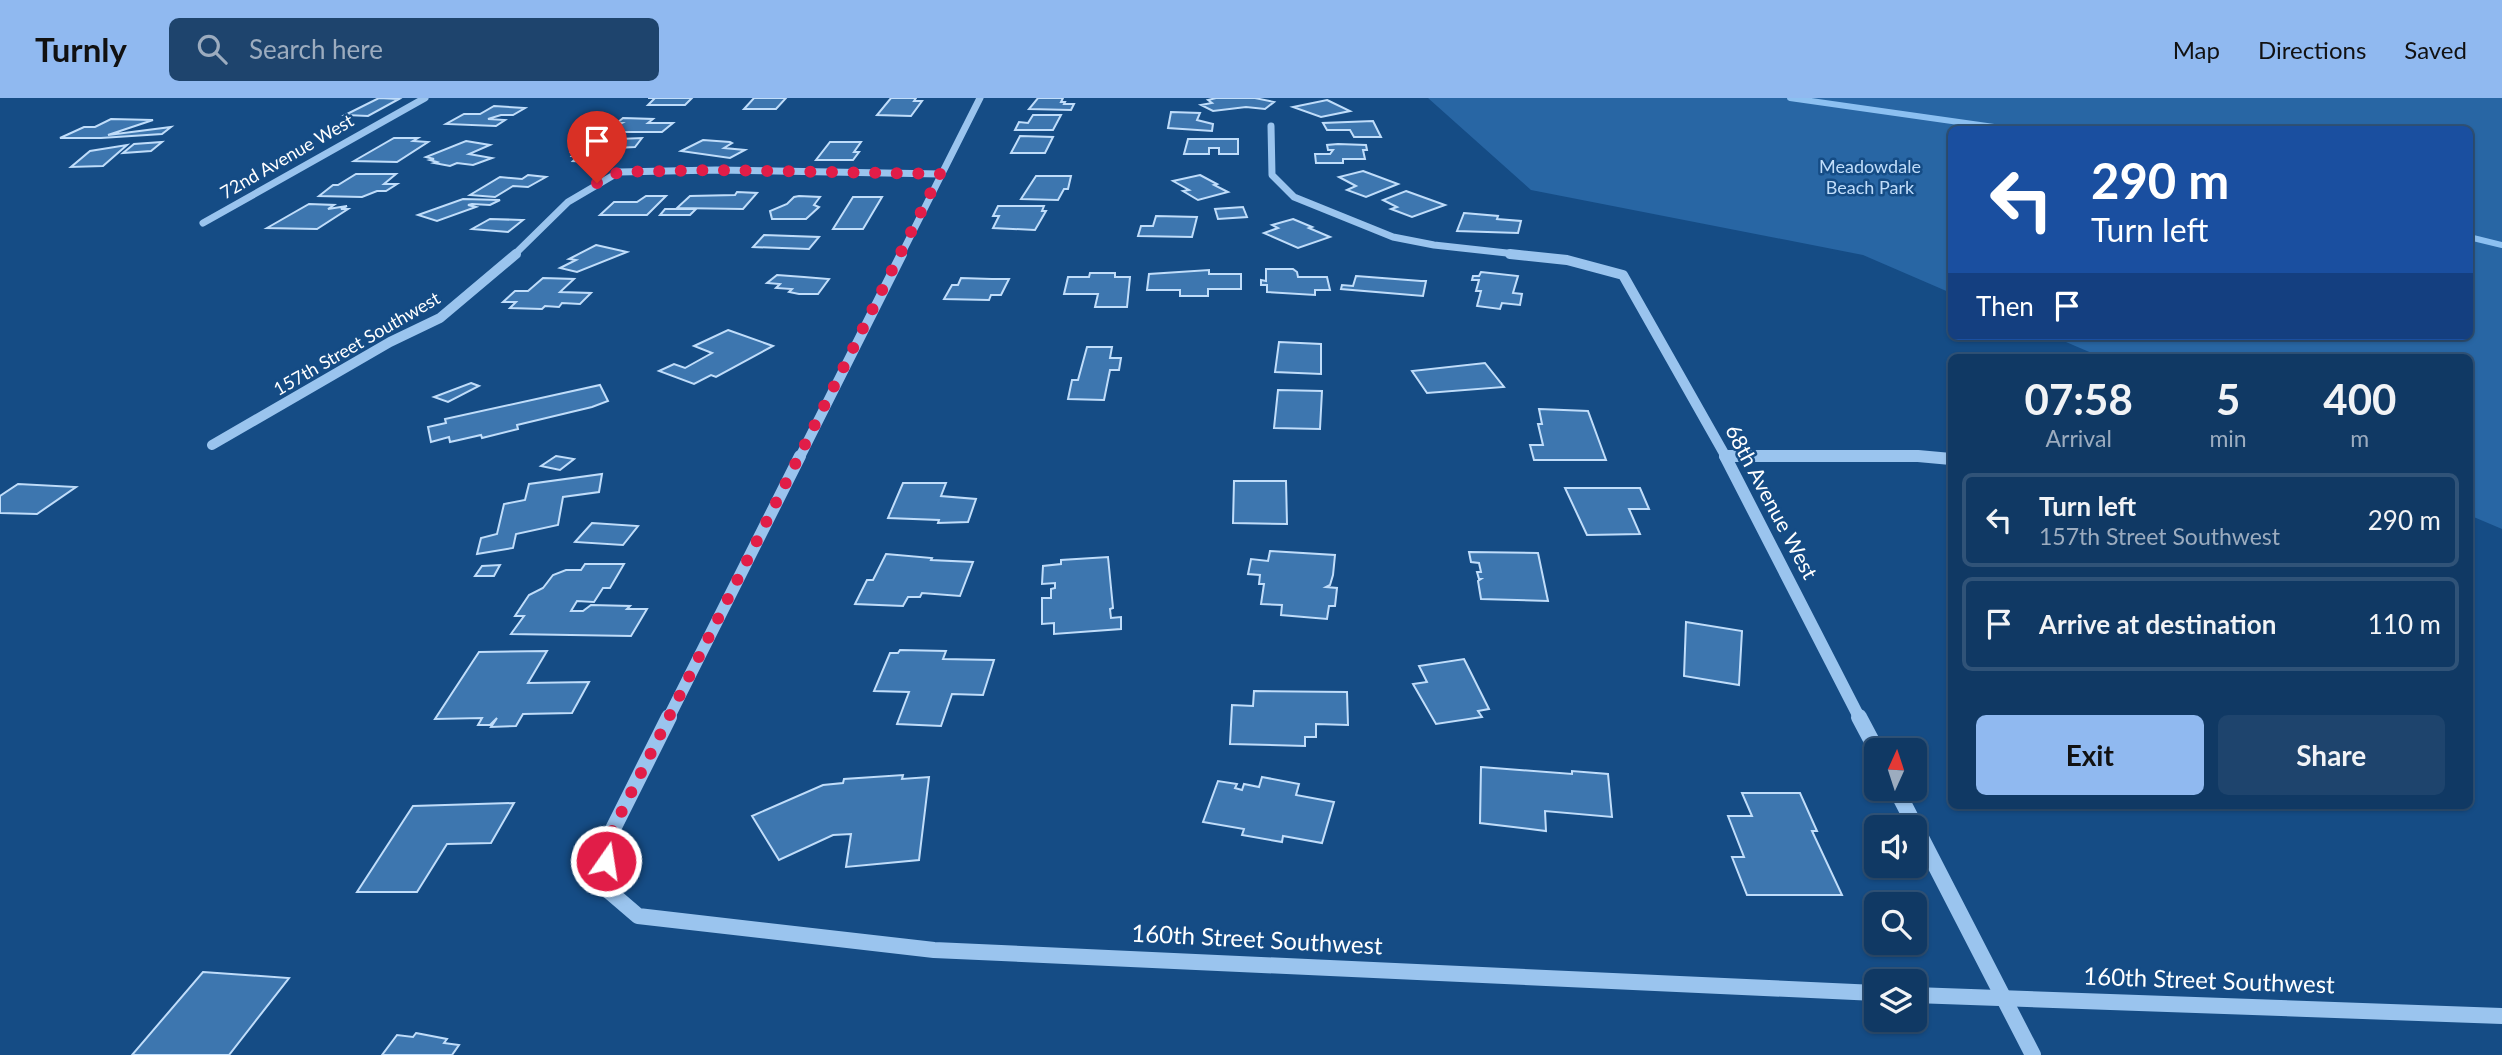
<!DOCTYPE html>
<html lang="en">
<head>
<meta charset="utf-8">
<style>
  body { margin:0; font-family:Lato,sans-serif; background:#1e446d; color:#f1f3f6; height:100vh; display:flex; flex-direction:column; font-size:26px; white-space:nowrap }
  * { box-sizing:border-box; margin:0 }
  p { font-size:23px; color:#9cacbf }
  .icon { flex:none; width:38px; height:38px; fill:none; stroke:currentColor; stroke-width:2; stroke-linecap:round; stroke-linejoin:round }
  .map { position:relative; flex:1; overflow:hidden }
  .details { position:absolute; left:1948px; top:256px; width:525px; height:455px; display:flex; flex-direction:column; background:#103964; border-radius:10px; box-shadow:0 2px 5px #0004,0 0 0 2px #305378 }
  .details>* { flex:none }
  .hud { position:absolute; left:1948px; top:28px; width:525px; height:214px; border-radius:10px; box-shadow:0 2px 5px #0004,0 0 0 2px #305378; background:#1a4fa0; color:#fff; overflow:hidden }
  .needle { width:46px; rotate:3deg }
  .buttons { position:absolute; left:1864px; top:640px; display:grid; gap:14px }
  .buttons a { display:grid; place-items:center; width:63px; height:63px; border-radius:10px; background:#103964; box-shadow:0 2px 5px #0004,0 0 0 2px #305378; font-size:35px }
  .pin { position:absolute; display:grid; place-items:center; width:60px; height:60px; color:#fff; margin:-72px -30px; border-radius:50% 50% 50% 0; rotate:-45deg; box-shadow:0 0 7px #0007 }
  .pin .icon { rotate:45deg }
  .me { position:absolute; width:77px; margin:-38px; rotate:13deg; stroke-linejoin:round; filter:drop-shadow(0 0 5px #0008) }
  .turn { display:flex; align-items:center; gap:24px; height:147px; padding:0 28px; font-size:32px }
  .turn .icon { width:91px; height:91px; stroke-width:2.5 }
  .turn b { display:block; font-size:49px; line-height:60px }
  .then { display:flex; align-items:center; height:66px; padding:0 28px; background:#0003; gap:14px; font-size:26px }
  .eta { display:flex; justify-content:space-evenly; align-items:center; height:119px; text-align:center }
  .eta b { font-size:42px; font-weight:700; line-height:49px }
  .action { display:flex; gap:14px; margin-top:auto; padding:14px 28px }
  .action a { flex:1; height:80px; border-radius:10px; background:#90b9f0; color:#111; font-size:28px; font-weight:700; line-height:80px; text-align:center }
  .action a+a { background:#1e446d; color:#f1f3f6 }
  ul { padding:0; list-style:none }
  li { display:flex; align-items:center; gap:21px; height:94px; margin:0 14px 10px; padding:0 14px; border:4px solid #305378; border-radius:10px }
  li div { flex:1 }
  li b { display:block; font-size:26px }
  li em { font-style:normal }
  header { display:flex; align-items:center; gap:42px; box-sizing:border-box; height:98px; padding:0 35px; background:#90b9f0; color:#111 }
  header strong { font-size:33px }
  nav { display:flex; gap:38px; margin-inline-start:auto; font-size:24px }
  .search { width:490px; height:63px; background:#1e446d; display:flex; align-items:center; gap:18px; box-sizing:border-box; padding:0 24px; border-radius:10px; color:#9cacbf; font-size:26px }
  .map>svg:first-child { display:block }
  .green { fill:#2866a4 }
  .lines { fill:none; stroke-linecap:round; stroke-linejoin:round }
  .stream { stroke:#8cc0f1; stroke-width:6 }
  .building { fill:#3d76af; stroke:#c0ddfa; stroke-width:2 }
  .minor-far3 { stroke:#9ac4ee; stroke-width:7 }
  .minor-far2 { stroke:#9ac4ee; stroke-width:10 }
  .minor-far1 { stroke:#9ac4ee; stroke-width:12 }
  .minor { stroke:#9ac4ee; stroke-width:16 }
  .route { stroke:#e11d48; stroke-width:12; stroke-dasharray:0 21.6 }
  .labels { text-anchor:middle; stroke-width:5; stroke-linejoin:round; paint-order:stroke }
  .far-street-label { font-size:18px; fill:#fff; stroke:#154c85 }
  .far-park-label { font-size:18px; fill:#c0ddfa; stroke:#154c85 }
  .street-label { font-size:21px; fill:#fff; stroke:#154c85 }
  .near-street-label { font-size:24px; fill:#fff; stroke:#154c85 }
</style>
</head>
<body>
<header>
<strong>Turnly</strong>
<div class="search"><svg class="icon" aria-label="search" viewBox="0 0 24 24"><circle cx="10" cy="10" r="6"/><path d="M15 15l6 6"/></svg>Search here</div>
<nav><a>Map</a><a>Directions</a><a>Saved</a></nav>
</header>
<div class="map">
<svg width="2502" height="957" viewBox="0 0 2502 957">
  <rect width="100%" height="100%" fill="#154c85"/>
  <!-- green -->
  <polygon class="green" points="1428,0 2502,0 2502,431 2469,417 2469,259 2101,259 2052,238 2469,238 2469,32 1951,32 1951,195 1863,157 1531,92"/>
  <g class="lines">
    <!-- stream -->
    <g class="stream">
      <polyline points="1790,0 2015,32"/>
      <polyline points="2469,139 2502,147"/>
    </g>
  </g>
  <!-- building -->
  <g class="building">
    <polygon points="379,0 399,1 368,18 345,17"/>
    <polygon points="648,0 692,0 685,7 648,7 655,0"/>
    <polygon points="754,0 786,0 776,11 744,11"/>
    <polygon points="891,0 916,0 914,3 922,3 911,18 877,17"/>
    <polygon points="1038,0 1063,0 1061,4 1065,4 1064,6 1074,6 1071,12 1029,11"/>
    <polygon points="1216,0 1255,0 1274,4 1265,11 1246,9 1213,13 1201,7 1212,5 1208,2"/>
    <polygon points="1327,2 1350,13 1321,19 1293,9"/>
    <polygon points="494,8 525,10 513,17 501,17 488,21 505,22 496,28 446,26 464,16 480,16"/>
    <polygon points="1171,14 1200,15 1197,22 1213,26 1212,33 1168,30"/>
    <polygon points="1033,17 1061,17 1053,32 1015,32 1019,24 1028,25"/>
    <polygon points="623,20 653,21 648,25 673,25 662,34 606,34 622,25 617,25"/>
    <polygon points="111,21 153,22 108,37 171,29 162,36 101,40 60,40 84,29 95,29"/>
    <polygon points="1373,23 1381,39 1354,39 1350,32 1327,32 1323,25"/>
    <polygon points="1020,38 1053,39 1045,55 1011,55"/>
    <polygon points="394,40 418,40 413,43 428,44 397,64 354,63"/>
    <polygon points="642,40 635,49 615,50 603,62 596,64 573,63 578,58 572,58 576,54 572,54 583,46 614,45 618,41"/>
    <polygon points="1188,41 1238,41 1238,56 1219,56 1219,50 1209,50 1209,56 1184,56"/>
    <polygon points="703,42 730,44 732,45 724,50 745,52 730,60 681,53"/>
    <polygon points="466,43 490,47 469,56 492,60 473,67 457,65 450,68 434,65 437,64 430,62 434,61 426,59"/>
    <polygon points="162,44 151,53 123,55 134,46"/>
    <polygon points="830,44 861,44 854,54 859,54 853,62 816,62"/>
    <polygon points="1338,46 1366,47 1367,52 1363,52 1365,61 1343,61 1343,65 1316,65 1315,56 1330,56 1333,52 1328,52 1327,47"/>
    <polygon points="127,47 103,68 71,69 90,53"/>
    <polygon points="1363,73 1398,86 1366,99 1347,92 1356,88 1339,79"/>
    <polygon points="396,76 384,86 397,86 386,93 377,93 362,99 319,98 333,87 338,87 356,76"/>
    <polygon points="528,77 546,79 528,89 513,88 495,99 470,97 500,79 522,81"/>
    <polygon points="1200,77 1217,86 1214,87 1228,94 1198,102 1183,93 1189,92 1173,83"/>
    <polygon points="1036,78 1071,78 1068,91 1064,91 1058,102 1021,101"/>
    <polygon points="1406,93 1445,107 1412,119 1391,111 1397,109 1383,102"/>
    <polygon points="737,94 757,95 743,111 677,110 690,98 735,97"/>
    <polygon points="646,98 666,98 647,117 600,117 614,104 637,104"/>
    <polygon points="799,98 820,99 814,107 819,109 806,121 772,121 770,113 787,106 794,99"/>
    <polygon points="853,99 882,99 863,131 833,131"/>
    <polygon points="463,101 500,102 490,107 472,106 468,107 476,109 437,123 418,117"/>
    <polygon points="309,106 334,107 328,111 347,108 341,111 348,111 317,131 267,130"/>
    <polygon points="1044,108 1042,113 1046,113 1035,132 993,130 999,118 993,118 998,108"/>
    <polygon points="1243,109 1247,119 1218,121 1215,111"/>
    <polygon points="665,111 696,111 690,117 660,117"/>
    <polygon points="1464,115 1498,118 1497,121 1521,123 1518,135 1457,133"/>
    <polygon points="1156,118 1197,119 1192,139 1138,138 1141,128 1153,128"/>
    <polygon points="490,121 522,122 523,122 508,134 472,131"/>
    <polygon points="1293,121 1312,129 1309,130 1330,139 1298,150 1264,135 1278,130 1272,127"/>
    <polygon points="764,137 819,139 809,151 753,149"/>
    <polygon points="596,147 627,154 577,174 560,170 576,162 569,161"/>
    <polygon points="1266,171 1293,171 1297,174 1298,179 1327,179 1330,192 1315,192 1315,197 1267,194 1267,187 1261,187 1261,182 1266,183"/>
    <polygon points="1209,172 1209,176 1241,176 1241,191 1208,191 1208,198 1180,198 1180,192 1147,192 1149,176"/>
    <polygon points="1481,174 1518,178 1513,195 1522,196 1520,207 1502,205 1500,211 1477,208 1481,193 1476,193 1479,182 1472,182 1473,178 1479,178"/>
    <polygon points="1090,175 1115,175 1115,179 1130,179 1127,209 1095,209 1098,196 1064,196 1068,179 1089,179"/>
    <polygon points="777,177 804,179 829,181 818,196 799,196 789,194 792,191 776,190 780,186 767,185"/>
    <polygon points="1356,178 1421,183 1426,183 1423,198 1341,191 1342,187 1353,188"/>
    <polygon points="543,180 574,181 560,194 591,195 580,206 562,205 559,209 545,208 542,211 510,210 516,204 503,204 515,193 528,193"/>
    <polygon points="961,180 992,181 1009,181 1001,197 991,197 989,202 944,201 952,187 958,187"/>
    <polygon points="728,232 773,248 716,279 711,277 694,286 659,273 674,266 685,270 712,255 694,248"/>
    <polygon points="1279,244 1321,246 1321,276 1275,274"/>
    <polygon points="1087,249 1112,249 1110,260 1121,260 1119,272 1110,272 1104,302 1068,301 1072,282 1078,282"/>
    <polygon points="1485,265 1504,289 1427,295 1412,273"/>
    <polygon points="471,285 479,288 448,304 434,299"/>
    <polygon points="600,287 608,303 592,309 517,327 518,331 482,340 481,337 450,344 449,339 431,344 428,329 446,325 445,321"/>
    <polygon points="1278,292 1322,293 1320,331 1274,330"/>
    <polygon points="1539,311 1588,313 1606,362 1534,362 1530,347 1543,347 1538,326 1542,326"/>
    <polygon points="556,358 574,361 560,372 541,368"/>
    <polygon points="602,376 599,394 563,399 558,427 516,436 513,450 477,456 481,440 497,436 504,406 525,402 529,386"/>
    <polygon points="1234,383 1286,383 1287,426 1233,425"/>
    <polygon points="903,385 946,385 941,398 976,401 968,424 938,425 939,422 888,420"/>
    <polygon points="18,386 76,389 37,416 0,415 0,398"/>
    <polygon points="1565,390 1640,390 1649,411 1629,411 1640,436 1587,437"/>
    <polygon points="592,425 638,428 623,447 575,444"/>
    <polygon points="1270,453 1335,457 1333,477 1330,487 1326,489 1337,490 1335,508 1329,508 1327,521 1281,517 1282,507 1261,506 1264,486 1259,486 1260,477 1248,476 1251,461 1268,463"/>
    <polygon points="1469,454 1538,455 1548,503 1481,501 1478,483 1481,481 1479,481 1477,474 1481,474 1479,465 1471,464"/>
    <polygon points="886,456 932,460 931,462 973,464 960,498 922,495 920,499 908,499 903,508 855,506 867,482 873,482"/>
    <polygon points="1108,459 1113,510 1110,511 1111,520 1121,519 1121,531 1054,536 1054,525 1042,526 1042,500 1051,500 1051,491 1055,490 1055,485 1042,486 1043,468 1061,466 1061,462"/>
    <polygon points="585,466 624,466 610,490 603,490 594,504 577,503 571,513 583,513 591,507 630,508 627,511 647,511 631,538 511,536 524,518 515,518 529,497 543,490 553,477 566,472 581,472"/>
    <polygon points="500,467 494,478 475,478 482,468"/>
    <polygon points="1686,524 1742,533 1739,587 1684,578"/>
    <polygon points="900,552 946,553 943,561 994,562 983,597 952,596 941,628 897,626 909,594 874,593 890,555 898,555"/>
    <polygon points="547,553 528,585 589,584 572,615 523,616 516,628 491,629 497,620 490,627 478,627 482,620 435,621 479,554"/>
    <polygon points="1464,561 1489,611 1478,613 1482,619 1436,626 1413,586 1427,584 1419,568"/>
    <polygon points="1254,593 1347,594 1348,627 1316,626 1316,639 1305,639 1305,648 1230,646 1232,607 1253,608"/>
    <polygon points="1481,669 1572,676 1572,673 1608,676 1612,719 1545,713 1546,733 1480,725"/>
    <polygon points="903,677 902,681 929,679 919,762 846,769 851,736 833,737 779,762 752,718 823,687 843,685 844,681"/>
    <polygon points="1262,679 1299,686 1296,697 1334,704 1322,745 1283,738 1282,744 1242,737 1244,731 1203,724 1218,683 1237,686 1235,690 1242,692 1244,686 1259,689"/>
    <polygon points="1742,695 1800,695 1817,733 1812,733 1842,797 1747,797 1732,759 1744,759 1728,718 1752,718"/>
    <polygon points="514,705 491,745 447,746 417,794 357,794 413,708"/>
    <polygon points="203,874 289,880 229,957 132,957"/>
    <polygon points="416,935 447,941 444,945 459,947 452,957 382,957 397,937 413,939"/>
  </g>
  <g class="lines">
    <!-- minor-far3 -->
    <g class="minor-far3">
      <polyline points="1271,28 1272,77 1294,99 1393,139 1434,147 1525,157"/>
      <polyline points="203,125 425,0"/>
      <polyline points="514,157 568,104 619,74 716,72 940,76"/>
      <polyline points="901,157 980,0"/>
    </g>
    <!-- minor-far2 -->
    <g class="minor-far2">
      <polyline points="1510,156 1567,162 1623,177 1726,359"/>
      <polyline points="212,347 390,244 440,220 516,156"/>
      <polyline points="1725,358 1934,359"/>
      <polyline points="800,359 902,156"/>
    </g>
    <!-- minor-far1 -->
    <g class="minor-far1">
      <polyline points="1725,358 1860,621"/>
      <polyline points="1725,358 1918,358 1951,361"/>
      <polyline points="668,621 800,358"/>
    </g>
    <!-- minor -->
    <g class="minor">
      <polyline points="669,619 609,739 603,788 638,818 934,852 1876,895"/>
      <polyline points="1859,619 1877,653"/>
      <polyline points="1896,691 2033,957"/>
      <polyline points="1914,897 2502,918"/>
    </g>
  </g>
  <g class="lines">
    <!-- route -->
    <polyline class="route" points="597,85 619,74 716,72 940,76 609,739 606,763"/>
  </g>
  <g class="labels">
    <!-- far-street labels -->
    <g class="far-street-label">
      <text transform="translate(287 59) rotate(-30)" y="6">72nd Avenue West</text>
      <text transform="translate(357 246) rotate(-30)" y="6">157th Street Southwest</text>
    </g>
    <!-- far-park labels -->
    <g class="far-park-label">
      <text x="1870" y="75">Meadowdale<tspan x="1870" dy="21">Beach Park</tspan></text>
    </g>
    <!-- street labels -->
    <g class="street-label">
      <text transform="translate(1771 404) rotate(62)" y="7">68th Avenue West</text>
    </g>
    <!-- near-street labels -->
    <g class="near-street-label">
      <text transform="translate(1257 842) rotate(3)" y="8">160th Street Southwest</text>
      <text transform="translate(2209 883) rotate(2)" y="8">160th Street Southwest</text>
    </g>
  </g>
</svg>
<div class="buttons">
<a><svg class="needle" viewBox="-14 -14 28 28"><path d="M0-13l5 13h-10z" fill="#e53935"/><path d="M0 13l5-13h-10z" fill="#9cacbf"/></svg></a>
<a><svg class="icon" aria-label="sound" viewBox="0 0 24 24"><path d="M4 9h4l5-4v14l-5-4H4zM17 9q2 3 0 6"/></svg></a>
<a><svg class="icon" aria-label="search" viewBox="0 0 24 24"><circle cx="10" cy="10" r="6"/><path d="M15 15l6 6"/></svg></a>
<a><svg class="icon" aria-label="layers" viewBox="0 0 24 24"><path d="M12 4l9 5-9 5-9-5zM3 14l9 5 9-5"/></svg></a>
</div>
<div class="pin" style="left:597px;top:85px;background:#d93025"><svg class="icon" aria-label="arrive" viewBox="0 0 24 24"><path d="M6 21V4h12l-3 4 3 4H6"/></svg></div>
<svg class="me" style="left:606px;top:763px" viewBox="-20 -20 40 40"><circle r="17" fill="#e11d48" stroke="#fff" stroke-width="3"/><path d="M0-11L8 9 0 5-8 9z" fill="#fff"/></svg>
<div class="hud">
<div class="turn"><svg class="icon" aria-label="left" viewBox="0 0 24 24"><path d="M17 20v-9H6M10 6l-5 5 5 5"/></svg><div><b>290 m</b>Turn left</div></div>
<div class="then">Then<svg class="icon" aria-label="arrive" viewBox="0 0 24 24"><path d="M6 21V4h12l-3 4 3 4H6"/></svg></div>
</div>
<section class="details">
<div class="eta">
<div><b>07:58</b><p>Arrival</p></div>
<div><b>5</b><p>min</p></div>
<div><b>400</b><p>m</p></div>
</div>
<ul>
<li><svg class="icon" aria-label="left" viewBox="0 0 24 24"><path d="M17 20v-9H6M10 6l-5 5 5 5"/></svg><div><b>Turn left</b><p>157th Street Southwest</p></div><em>290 m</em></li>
<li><svg class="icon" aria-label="arrive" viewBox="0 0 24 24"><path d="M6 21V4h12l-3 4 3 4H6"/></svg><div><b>Arrive at destination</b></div><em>110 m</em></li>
</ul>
<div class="action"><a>Exit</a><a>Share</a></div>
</section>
</div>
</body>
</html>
